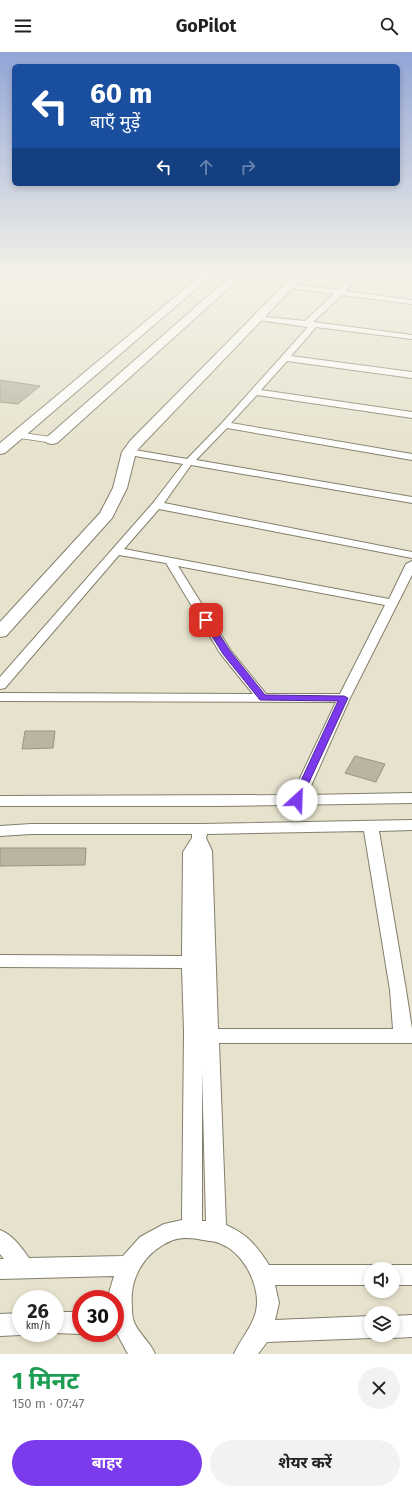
<!DOCTYPE html>
<html lang="hi">
<head>
<meta charset="utf-8">
<style>
  body { margin:0; font-family:"Fira Sans","Noto Sans Devanagari",sans-serif; background:#f2f2f2; color:#222; height:100vh; display:flex; flex-direction:column; font-size:15px; white-space:nowrap }
  * { box-sizing:border-box; margin:0 }
  p { font-size:13px; color:#767676 }
  .icon { flex:none; width:22px; height:22px; fill:none; stroke:currentColor; stroke-width:2; stroke-linecap:round; stroke-linejoin:round }
  .map { position:relative; height:1302px; overflow:hidden }
  .details { display:flex; flex-direction:column; background:#fff; flex:1 }
  .details>* { flex:none }
  .top-card { position:absolute; left:12px; top:12px; width:388px; height:122px; border-radius:6px; box-shadow:0 2px 6px #0003; background:#1a4fa0; color:#fff; overflow:hidden }
  .controls { position:absolute; left:364px; top:1210px; display:grid; gap:8px }
  .controls a { display:grid; place-items:center; width:36px; height:36px; border-radius:50%; background:#fff; box-shadow:0 2px 6px #0003; font-size:20px }
  .speed { position:absolute; left:12px; top:1238px; display:flex; gap:8px; font-size:20px; font-weight:700; text-align:center }
  .speed>* { display:grid; place-content:center; width:52px; height:52px; border-radius:50%; background:#fff; box-shadow:0 2px 6px #0003; line-height:1 }
  .speed small { font-size:10px; font-weight:400 }
  .speed .limit { border:6px solid #d22; background:#fff; color:#111 }
  .pin { position:absolute; display:grid; place-items:center; width:34px; height:34px; color:#fff; margin:-17px; border-radius:8px; box-shadow:0 2px 6px #0006 }
  .me { position:absolute; width:44px; margin:-22px; rotate:25deg; stroke-linejoin:round; filter:drop-shadow(0 0 3px #0008) }
  .turn { display:flex; align-items:center; gap:14px; height:84px; padding:0 12px; font-size:18px }
  .turn .icon { width:52px; height:52px; stroke-width:2.5 }
  .turn b { display:block; font-size:28px; line-height:34px }
  .lanes { display:flex; align-items:center; height:38px; padding:0 12px; background:#0003; justify-content:center; gap:20px; direction:ltr }
  .lanes .off { opacity:.35 }
  .round { display:grid; place-items:center; flex:none; width:42px; height:42px; border-radius:21px; background:#f2f2f2 }
  .headline { display:flex; align-items:center; justify-content:space-between; height:68px; padding:0 12px }
  h1 { font-size:24px; font-weight:700; line-height:30px; color:#1e9e55 }
  .primary-button { display:flex; gap:8px; margin-top:auto; padding:8px 12px }
  .primary-button a { flex:1; height:46px; border-radius:24px; background:#7c3aed; color:#fff; font-size:16px; font-weight:700; line-height:46px; text-align:center }
  .primary-button a+a { background:#f2f2f2; color:#222 }
  header { display:flex; justify-content:space-between; align-items:center; height:52px; padding:0 12px; background:#fff; font-size:18px; font-weight:700 }
  .map>svg:first-child { display:block }
  .building { fill:#b9b5a0; stroke:#989581 }
  .lines { fill:none; stroke-linecap:round; stroke-linejoin:round }
  .service-casing { stroke:#837f6c; stroke-width:7 }
  .minor-casing { stroke:#837f6c; stroke-width:2 }
  .secondary-casing { stroke:#837f6c; stroke-width:2 }
  .service { stroke:#fff; stroke-width:5.5 }
  .minor { fill:#fff; fill-rule:evenodd }
  .secondary { fill:#fff; fill-rule:evenodd }
  .route { fill:#7c3aed; stroke:#51269a }
</style>
</head>
<body>
<header><svg class="icon" aria-label="menu" viewBox="0 0 24 24"><path d="M4 6h16M4 12h16M4 18h16"/></svg>GoPilot<svg class="icon" aria-label="search" viewBox="0 0 24 24"><circle cx="10" cy="10" r="6"/><path d="M15 15l6 6"/></svg></header>
<div class="map">
<svg width="412" height="1302" viewBox="0 0 412 1302">
  <rect width="100%" height="100%" fill="#e6e2cd"/>
  <!-- building -->
  <g class="building">
    <polygon points="0,328 40,334 18,352 0,350"/>
    <polygon points="25,679 55,679 53,696 22,697"/>
    <polygon points="355,704 385,712 376,730 345,721"/>
    <polygon points="0,796 86,796 85,813 0,814"/>
  </g>
  <g class="lines">
    <defs>
      <polyline id="service" points="18,383 52,388"/>
      <g id="minor">
        <path d="M349,224H357L345,239L412,248V252L342,243L313,270L412,283V287L316,275L291,304L412,320V326L287,309L261,338L412,360V366L257,343L231,371L412,402V408L227,376L196,408L412,445V451L191,413L164,451L412,500V506L159,457L124,497L389,547L406,512L412,509V523L350,646L307,743L412,741V751L216,754H0V744L292,743L336,650L0,649V641L253,642L220,601L166,511L119,503L5,636L0,637V625L153,451L183,412L129,403L124,400L126,398L129,397L187,407L222,371L308,275L258,268L254,266L255,264L305,269L334,242L290,236L286,234L287,232L338,238ZM178,514L385,553L340,642H266L231,599Z"/>
        <path d="M412,768V778L379,779L406,938L412,977V991H219L226,1173C247,1182 257,1194 269,1213H371L379,1217H371V1233H275L279,1251L275,1268L371,1264V1283H378L371,1286L267,1290L258,1302H234C241,1285 257,1271 257,1250C257,1228 242,1200 221,1192C216,1189 209,1189 203,1188C194,1186 183,1185 173,1188C145,1199 129,1225 132,1255C132,1258 132,1263 133,1267C137,1281 150,1289 155,1302H128L115,1278V1247H110L109,1241L114,1224L0,1227V1207H4L0,1202V1178C13,1183 21,1195 29,1206L123,1204L140,1185L164,1172L182,1168L184,980L182,916L0,915V903L182,904L183,800L192,786V782H31L0,784V774L31,772H200ZM364,779L390,938L393,977H218L212,799L206,786L207,782ZM202,1019L206,1169H202Z"/>
        <polygon points="393,1213 412,1213 412,1233 393,1233 393,1217 385,1217"/>
        <polygon points="55,1260 81,1260 81,1281 83,1281 81,1282 53,1281 55,1281"/>
        <polygon points="21,1261 21,1281 25,1281 21,1283 0,1284 0,1262"/>
        <polygon points="412,1263 412,1285 393,1286 386,1283 393,1283 393,1264"/>
      </g>
      <g id="secondary">
        <polygon points="200,224 211,224 5,401 0,402 0,391"/>
        <polygon points="231,224 242,224 57,391 52,392 47,391 45,388 47,385"/>
        <polygon points="293,224 304,224 140,395 136,400 127,436 112,466 6,584 0,585 0,570 100,461 113,436 122,400 130,389"/>
      </g>
    </defs>
    <!-- service casing -->
    <use href="#service" class="service-casing"/>
    <!-- minor casing -->
    <use href="#minor" class="minor-casing"/>
    <!-- secondary casing -->
    <use href="#secondary" class="secondary-casing"/>
    <!-- service -->
    <use href="#service" class="service"/>
    <!-- minor -->
    <use href="#minor" class="minor"/>
    <!-- secondary -->
    <use href="#secondary" class="secondary"/>
  </g>
  <!-- sky -->
  <linearGradient id="sky" x2="0" y2="1"><stop stop-color="#92a5d6"/><stop offset="0.55" stop-color="#f4f2e8"/><stop offset="1" stop-color="#f4f2e8" stop-opacity="0"/></linearGradient>
  <rect width="412" height="406" fill="url(#sky)"/>
  <!-- route -->
  <polygon class="route" points="206,565 210,568 230,599 265,643 344,644 348,646 300,750 297,751 292,748 338,649 260,648 223,602 202,568"/>
</svg>
<div class="controls">
<a><svg class="icon" aria-label="sound" viewBox="0 0 24 24"><path d="M4 9h4l5-4v14l-5-4H4zM17 9q2 3 0 6"/></svg></a>
<a><svg class="icon" aria-label="layers" viewBox="0 0 24 24"><path d="M12 4l9 5-9 5-9-5zM3 14l9 5 9-5"/></svg></a>
</div>
<div class="speed"><div>26<small>km/h</small></div><div class="limit">30</div></div>
<div class="pin" style="left:206px;top:568px;background:#d93025"><svg class="icon" aria-label="arrive" viewBox="0 0 24 24"><path d="M6 21V4h12l-3 4 3 4H6"/></svg></div>
<svg class="me" style="left:297px;top:748px" viewBox="-20 -20 40 40"><circle r="19" fill="#fff"/><path d="M0-13L10 11 0 6-10 11z" fill="#7c3aed"/></svg>
<div class="top-card">
<div class="turn"><svg class="icon" aria-label="left" viewBox="0 0 24 24"><path d="M17 20v-9H6M10 6l-5 5 5 5"/></svg><div><b>60 m</b>बाएँ मुड़ें</div></div>
<div class="lanes"><svg class="icon" aria-label="left" viewBox="0 0 24 24"><path d="M17 20v-9H6M10 6l-5 5 5 5"/></svg><svg class="icon off" aria-label="ahead" viewBox="0 0 24 24"><path d="M12 20V5M6 11l6-6 6 6"/></svg><svg class="icon off" aria-label="right" viewBox="0 0 24 24"><path d="M7 20v-9h11M14 6l5 5-5 5"/></svg></div>
</div>
</div>
<section class="details">
<div class="headline"><div><h1>1 मिनट</h1><p>150 m · 07:47</p></div><a class="round"><svg class="icon" aria-label="close" viewBox="0 0 24 24"><path d="M6 6l12 12M18 6L6 18"/></svg></a></div>
<div class="primary-button"><a>बाहर</a><a>शेयर करें</a></div>
</section>
</body>
</html>
